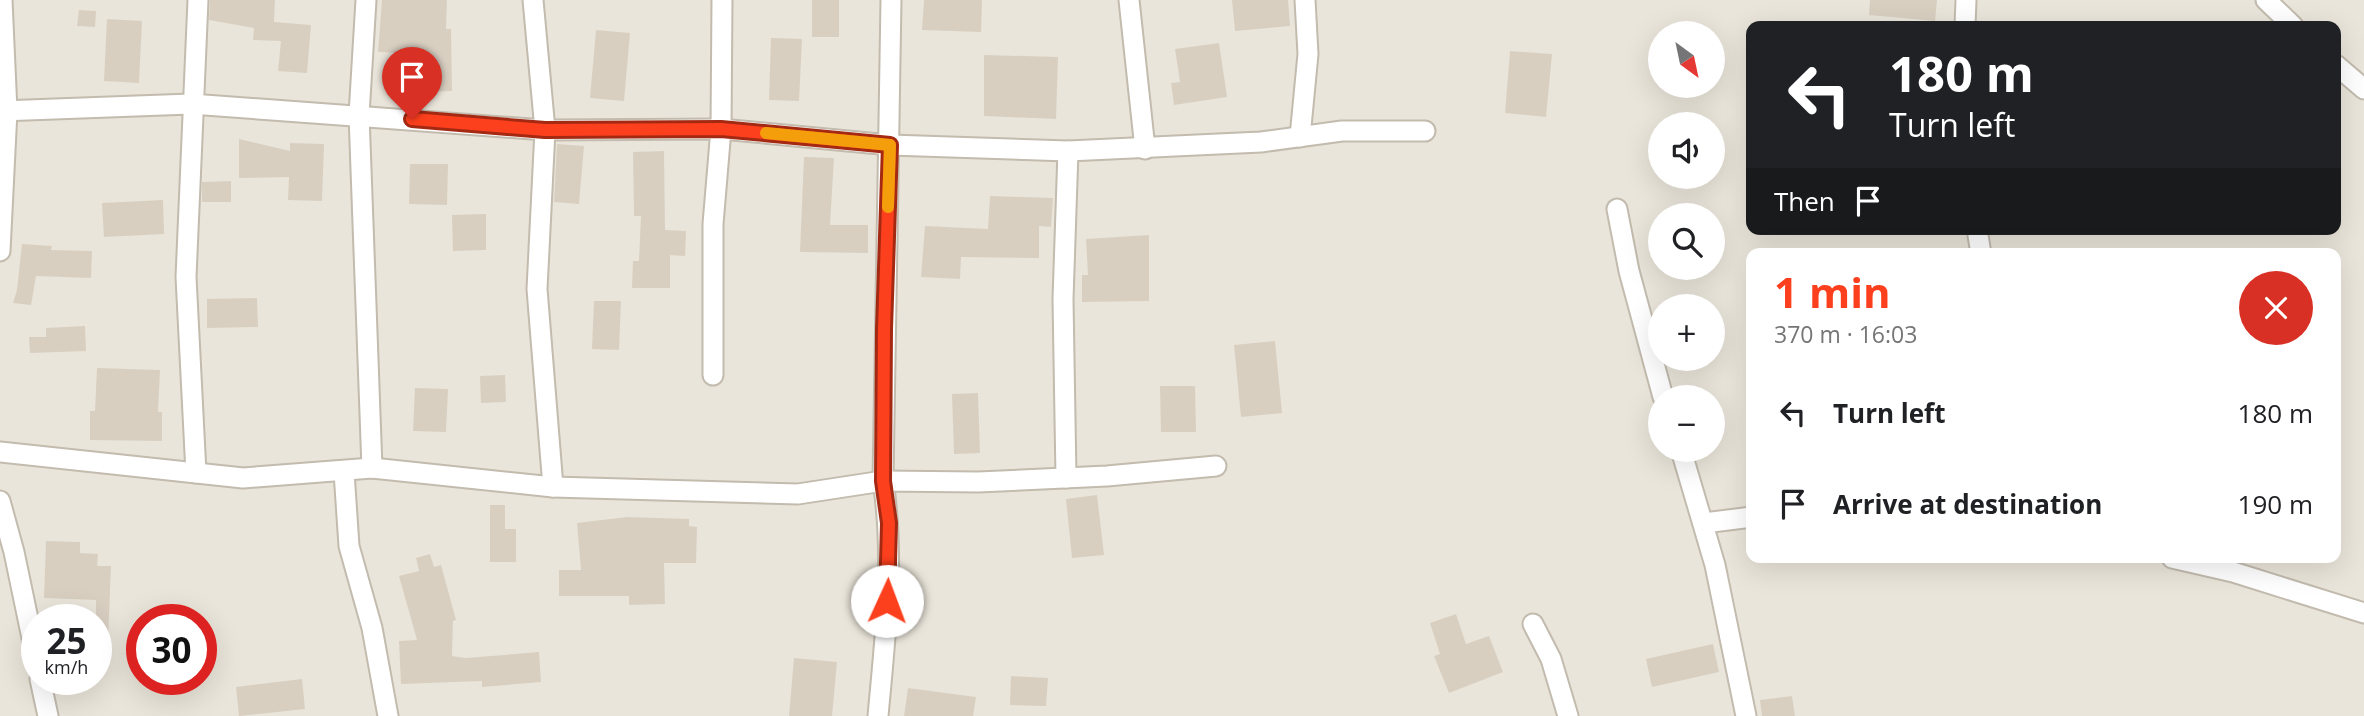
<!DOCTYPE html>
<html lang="en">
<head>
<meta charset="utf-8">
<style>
  body { margin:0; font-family:"Open Sans",sans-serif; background:#f2f2f2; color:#202124; height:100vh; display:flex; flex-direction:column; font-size:26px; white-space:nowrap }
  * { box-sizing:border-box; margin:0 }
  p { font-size:23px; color:#757577 }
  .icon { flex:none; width:38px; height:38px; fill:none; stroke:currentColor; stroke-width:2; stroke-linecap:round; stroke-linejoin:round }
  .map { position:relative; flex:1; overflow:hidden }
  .side { position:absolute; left:1746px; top:248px; width:595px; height:315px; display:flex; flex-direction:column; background:#fff; border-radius:14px; box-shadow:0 7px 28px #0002 }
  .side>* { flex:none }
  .guide { position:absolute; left:1746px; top:21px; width:595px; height:214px; border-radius:14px; box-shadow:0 7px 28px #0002; background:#202124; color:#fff; overflow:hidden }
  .needle { width:46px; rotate:147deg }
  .fabs { position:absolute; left:1648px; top:21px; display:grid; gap:14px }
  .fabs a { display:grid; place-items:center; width:77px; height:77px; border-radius:50%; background:#fff; box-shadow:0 7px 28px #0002; font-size:35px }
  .speed { position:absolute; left:21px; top:604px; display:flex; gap:14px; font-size:35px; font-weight:700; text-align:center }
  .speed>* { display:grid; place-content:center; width:91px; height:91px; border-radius:50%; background:#fff; box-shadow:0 7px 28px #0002; line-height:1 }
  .speed small { font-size:18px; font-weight:400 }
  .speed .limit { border:10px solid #d22; background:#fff; color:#111 }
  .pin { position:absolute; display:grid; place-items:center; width:60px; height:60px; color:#fff; margin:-72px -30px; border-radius:50% 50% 50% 0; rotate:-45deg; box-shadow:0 0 7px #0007 }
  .pin .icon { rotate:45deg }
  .me { position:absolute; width:77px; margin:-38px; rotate:2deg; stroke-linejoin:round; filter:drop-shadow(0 0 5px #0008) }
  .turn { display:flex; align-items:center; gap:24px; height:147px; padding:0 28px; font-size:32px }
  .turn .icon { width:91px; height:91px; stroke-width:2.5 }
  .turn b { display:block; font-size:49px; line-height:60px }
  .then { display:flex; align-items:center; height:66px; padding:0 28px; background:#0003; gap:14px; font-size:26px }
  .round { display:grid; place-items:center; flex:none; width:74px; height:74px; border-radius:37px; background:#f2f2f2 }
  .headline { display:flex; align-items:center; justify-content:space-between; height:119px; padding:0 28px }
  h1 { font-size:42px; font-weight:700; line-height:52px; color:#fc3f1d }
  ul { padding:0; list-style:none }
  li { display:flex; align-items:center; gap:21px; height:91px; padding:0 28px }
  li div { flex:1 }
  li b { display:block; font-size:26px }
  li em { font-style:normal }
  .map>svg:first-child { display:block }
  .residential { fill:#eae5da; fill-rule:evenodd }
  .building { fill:#d8cfc1 }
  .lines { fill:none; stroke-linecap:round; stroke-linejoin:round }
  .minor-casing { stroke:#c2bbae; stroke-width:23 }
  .minor { stroke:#fff; stroke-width:19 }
  .route-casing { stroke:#a42913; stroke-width:18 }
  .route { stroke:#fc3f1d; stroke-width:12 }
  .slow { stroke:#f59e0b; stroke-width:12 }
</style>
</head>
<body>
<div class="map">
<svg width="2364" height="716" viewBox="0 0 2364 716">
  <rect width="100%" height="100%" fill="#f6f3ec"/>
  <!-- residential -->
  <path class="residential" d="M0,0H2364V716H0ZM1752,26H2336V229H1752ZM1661,33H1713V86H1661ZM1661,124H1713V177H1661ZM1661,215H1713V268H1661ZM1752,254H2336V558H1752ZM1661,306H1713V359H1661ZM1661,397H1713V450H1661ZM37,620H96V679H37ZM142,620H201V679H142Z"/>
  <!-- building -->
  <g class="building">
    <polygon points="210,0 275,0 274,22 311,25 307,73 278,71 281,41 253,40 254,28 209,20"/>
    <polygon points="382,0 447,0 446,29 451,29 452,91 421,92 421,54 378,52"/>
    <rect x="812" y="0" width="27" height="37"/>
    <polygon points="924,0 982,0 981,32 922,30"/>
    <polygon points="1232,0 1288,0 1290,26 1235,31"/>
    <polygon points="1870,0 1937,0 1935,21 1869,15"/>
    <polygon points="79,10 96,11 95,27 77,26"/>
    <polygon points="107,19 142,21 139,83 104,81"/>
    <polygon points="596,30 630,33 624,101 590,98"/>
    <polygon points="771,38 802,39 799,101 769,100"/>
    <polygon points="1219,43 1227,97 1174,105 1171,83 1180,82 1175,49"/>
    <polygon points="1510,51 1552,54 1546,117 1505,113"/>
    <polygon points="984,55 1058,57 1056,119 984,116"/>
    <polygon points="239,139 290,151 290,143 324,144 322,201 288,200 289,177 239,178"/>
    <polygon points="557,144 584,146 579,204 554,202"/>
    <polygon points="664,151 665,230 686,231 685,256 670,255 670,288 632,288 633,261 639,261 641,216 634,216 633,152"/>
    <polygon points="804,157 834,158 830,225 868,225 868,253 800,252"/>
    <polygon points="410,164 448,164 447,205 409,204"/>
    <polygon points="231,181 231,202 202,202 202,182"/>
    <polygon points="990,196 1053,198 1051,227 1039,226 1039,258 961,257 960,279 921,277 925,226 988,229"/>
    <polygon points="163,200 164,234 104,237 102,203"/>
    <polygon points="486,214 486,250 453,251 452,215"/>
    <polygon points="1149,235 1149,301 1082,302 1082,275 1088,275 1086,239"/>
    <polygon points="22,244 52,246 51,250 92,251 91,278 36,276 31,305 13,303 17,290"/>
    <polygon points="257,298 258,327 207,328 207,299"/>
    <polygon points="594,301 621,301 619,350 592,349"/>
    <polygon points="85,326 86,351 30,353 29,337 46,337 46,328"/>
    <polygon points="1275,341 1282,413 1241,417 1234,345"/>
    <polygon points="97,368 160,370 158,412 162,412 162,441 90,440 90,411 95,411"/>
    <polygon points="505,375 506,402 481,403 480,376"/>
    <polygon points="1160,386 1195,386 1196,432 1161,432"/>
    <polygon points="415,388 448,389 446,432 413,431"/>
    <polygon points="978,393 980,453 954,454 952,394"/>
    <polygon points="1097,495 1104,555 1072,558 1066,499"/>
    <polygon points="490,505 505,505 505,529 516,529 516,562 490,562"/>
    <polygon points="627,517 689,519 689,526 697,527 696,563 664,563 665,604 629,605 629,596 559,596 559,570 581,570 577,523"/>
    <polygon points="46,541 80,542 80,553 98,554 97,566 111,566 107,665 96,664 96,600 44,598"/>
    <polygon points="430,554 434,567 441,565 456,620 453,621 452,656 466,658 539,652 541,682 482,687 482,681 401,684 399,641 417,640 399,576 419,571 416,558"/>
    <polygon points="1456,614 1466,644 1489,636 1503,672 1449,693 1434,656 1440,654 1430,623"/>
    <polygon points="1713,644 1719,672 1652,687 1646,659"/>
    <polygon points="794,658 837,662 832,716 789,716"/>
    <polygon points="1011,676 1048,678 1046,706 1010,705"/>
    <polygon points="302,679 305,709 239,716 236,687"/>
    <polygon points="908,688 976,697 973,716 904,716"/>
    <polygon points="1792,696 1795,716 1762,716 1760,700"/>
  </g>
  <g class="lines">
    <defs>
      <g id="minor">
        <polyline points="366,0 359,115 372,468"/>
        <polyline points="533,0 545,130 537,289 553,487"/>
        <polyline points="1129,0 1145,149"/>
        <polyline points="2266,0 2293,26"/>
        <polyline points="1965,26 1966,0"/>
        <polyline points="2336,65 2364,89"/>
        <polyline points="0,111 191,104 545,130 721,129 890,145 1068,151 1261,142 1342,131 1425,131"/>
        <polyline points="1300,137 1308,54 1305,0"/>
        <polyline points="1617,209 1629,271 1663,397"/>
        <polyline points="1977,229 1981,254"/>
        <polyline points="0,251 7,111 2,0"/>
        <polyline points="713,375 713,224 721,129 722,0"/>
        <polyline points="1681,450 1715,565 1746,716"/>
        <polyline points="0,452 243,478 372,468 553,487 798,494 883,481 978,482 1107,476 1216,466"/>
        <polyline points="344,472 349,546 372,628 388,716"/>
        <polyline points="196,473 186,277 198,0"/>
        <polyline points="1066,478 1063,299 1068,151"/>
        <polyline points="0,501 14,552 37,662"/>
        <polyline points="1704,523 1752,517"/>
        <polyline points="2172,558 2233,572 2364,613"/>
        <polyline points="1533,624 1551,659 1568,716"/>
        <polyline points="40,679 48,716"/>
        <path d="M878,716C885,638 895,559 883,481L891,0"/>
      </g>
    </defs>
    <!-- minor casing -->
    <use href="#minor" class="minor-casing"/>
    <!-- minor -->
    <use href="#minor" class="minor"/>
  </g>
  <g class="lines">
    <defs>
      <polyline id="route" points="412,119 545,130 721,129 890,145 884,329 883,481 889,523 887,601"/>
    </defs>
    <!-- route casing -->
    <use href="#route" class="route-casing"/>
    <!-- route -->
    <use href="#route" class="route"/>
    <!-- slow -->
    <polyline class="slow" points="766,133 890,145 888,207"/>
  </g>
</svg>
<div class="fabs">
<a><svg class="needle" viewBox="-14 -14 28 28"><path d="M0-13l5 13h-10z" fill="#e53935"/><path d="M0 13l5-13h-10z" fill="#757577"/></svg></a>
<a><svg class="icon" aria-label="sound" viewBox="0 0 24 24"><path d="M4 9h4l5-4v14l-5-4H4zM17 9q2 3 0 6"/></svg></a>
<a><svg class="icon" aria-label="search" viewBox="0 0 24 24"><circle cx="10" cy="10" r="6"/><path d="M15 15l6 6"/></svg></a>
<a>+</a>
<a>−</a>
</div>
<div class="speed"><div>25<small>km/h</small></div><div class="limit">30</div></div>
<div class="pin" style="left:412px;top:119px;background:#d93025"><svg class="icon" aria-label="arrive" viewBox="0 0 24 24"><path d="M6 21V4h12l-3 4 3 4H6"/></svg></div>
<svg class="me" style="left:887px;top:601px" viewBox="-20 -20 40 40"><circle r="19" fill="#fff"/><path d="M0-13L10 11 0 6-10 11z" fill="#fc3f1d"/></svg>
<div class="guide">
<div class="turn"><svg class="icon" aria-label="left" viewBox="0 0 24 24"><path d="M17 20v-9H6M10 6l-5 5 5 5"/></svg><div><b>180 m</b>Turn left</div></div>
<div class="then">Then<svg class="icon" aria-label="arrive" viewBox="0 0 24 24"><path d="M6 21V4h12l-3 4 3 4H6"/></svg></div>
</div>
<section class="side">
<div class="headline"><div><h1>1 min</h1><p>370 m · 16:03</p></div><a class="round" style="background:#d93025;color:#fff"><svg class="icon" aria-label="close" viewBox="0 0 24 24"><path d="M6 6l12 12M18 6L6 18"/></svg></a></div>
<ul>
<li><svg class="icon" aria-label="left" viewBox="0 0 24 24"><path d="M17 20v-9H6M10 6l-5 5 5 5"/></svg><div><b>Turn left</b></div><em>180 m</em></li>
<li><svg class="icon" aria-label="arrive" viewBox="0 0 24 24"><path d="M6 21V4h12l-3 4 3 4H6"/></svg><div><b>Arrive at destination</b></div><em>190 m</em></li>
</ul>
</section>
</div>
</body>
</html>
